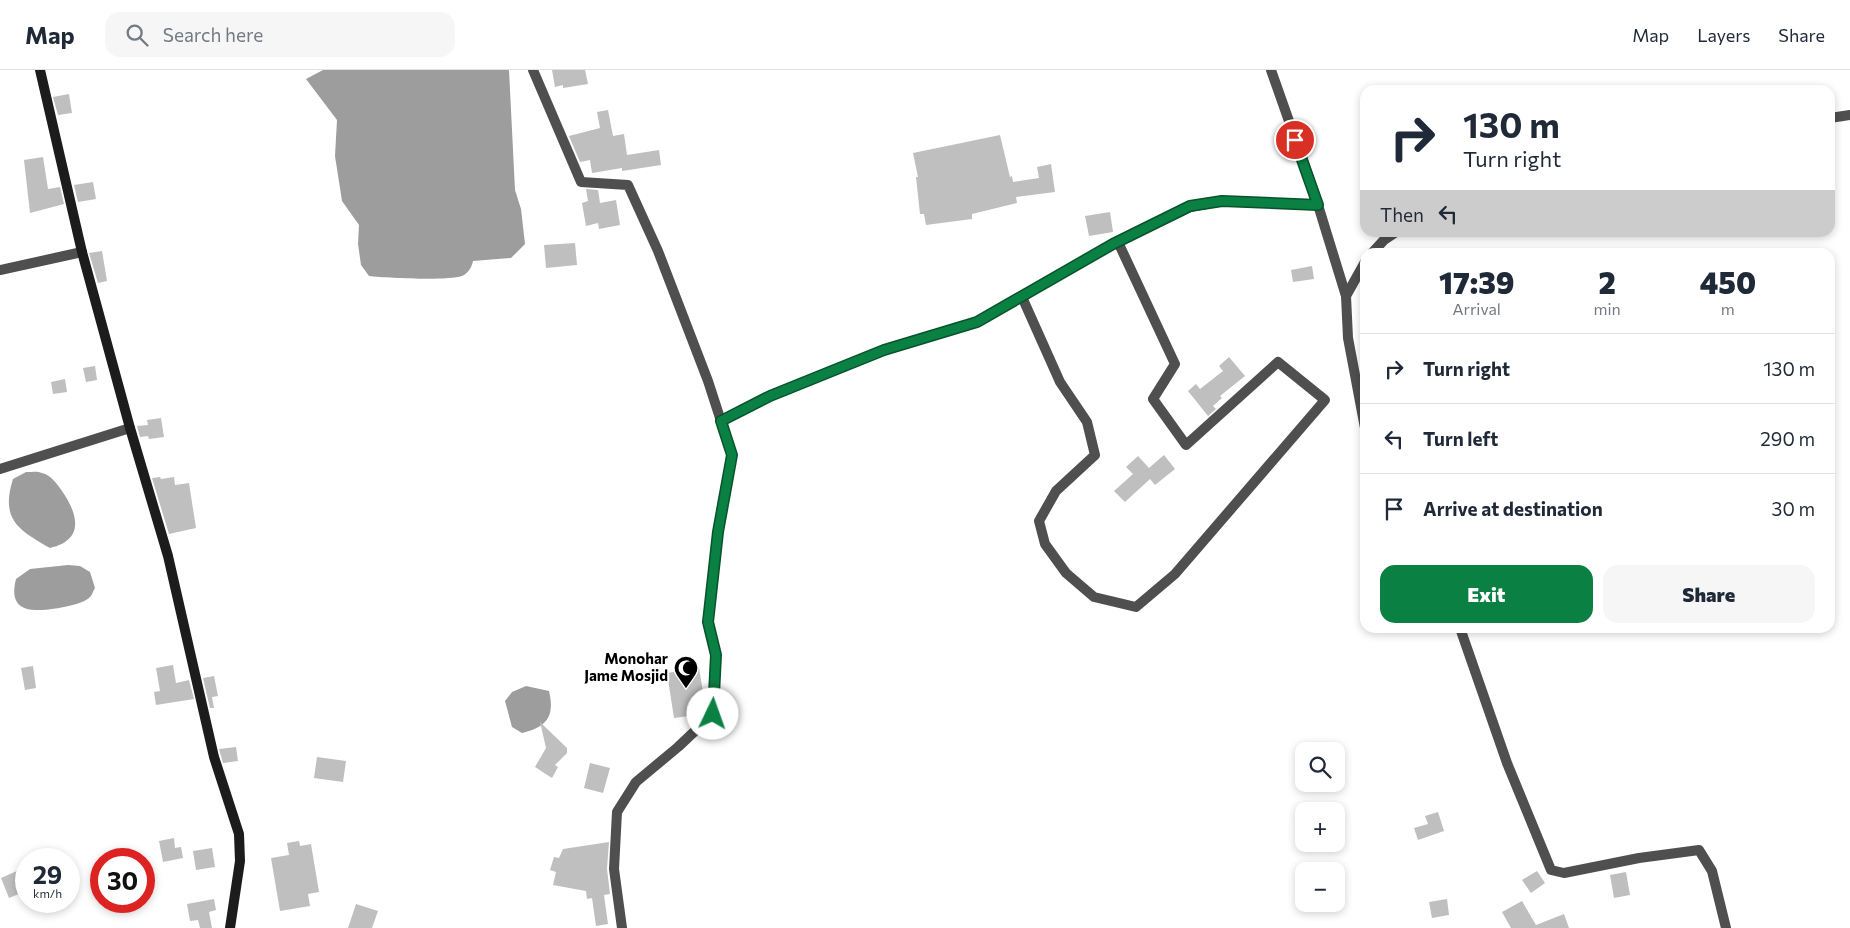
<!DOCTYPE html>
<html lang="en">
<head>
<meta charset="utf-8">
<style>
  body { margin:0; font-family:Commissioner,sans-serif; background:#f6f6f7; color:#1f2937; height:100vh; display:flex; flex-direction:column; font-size:19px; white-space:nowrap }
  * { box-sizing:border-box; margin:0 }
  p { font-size:16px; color:#747a83 }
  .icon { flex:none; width:28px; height:28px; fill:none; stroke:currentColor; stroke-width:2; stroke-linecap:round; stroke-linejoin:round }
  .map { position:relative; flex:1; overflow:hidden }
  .drawer { position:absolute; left:1360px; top:178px; width:475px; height:385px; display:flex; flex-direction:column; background:#fff; border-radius:15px; box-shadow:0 2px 8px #0003 }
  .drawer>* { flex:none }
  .guide { position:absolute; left:1360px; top:15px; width:475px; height:152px; border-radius:15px; box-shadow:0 2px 8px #0003; background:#fff; color:#1f2937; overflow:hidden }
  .fabs { position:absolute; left:1295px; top:672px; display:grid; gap:10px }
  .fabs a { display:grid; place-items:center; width:50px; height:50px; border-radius:10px; background:#fff; box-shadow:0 2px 8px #0003; font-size:25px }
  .speed { position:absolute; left:15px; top:778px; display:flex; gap:10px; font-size:25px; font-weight:700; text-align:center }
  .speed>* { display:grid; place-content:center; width:65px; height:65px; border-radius:50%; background:#fff; box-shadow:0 2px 8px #0003; line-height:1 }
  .speed small { font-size:12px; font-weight:400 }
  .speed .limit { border:8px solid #d22; background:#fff; color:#111 }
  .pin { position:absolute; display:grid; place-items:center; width:42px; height:42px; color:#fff; margin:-21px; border:2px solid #fff; border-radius:50%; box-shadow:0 1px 5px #0007 }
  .me { position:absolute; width:55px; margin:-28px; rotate:3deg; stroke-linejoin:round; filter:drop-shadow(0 0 4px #0008) }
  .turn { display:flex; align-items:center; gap:18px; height:105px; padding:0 20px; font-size:22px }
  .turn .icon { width:65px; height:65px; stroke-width:2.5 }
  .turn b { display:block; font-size:35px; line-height:42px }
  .then { display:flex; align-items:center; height:48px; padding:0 20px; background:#0003; gap:10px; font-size:19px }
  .eta { display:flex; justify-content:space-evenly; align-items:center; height:85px; text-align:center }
  .eta b { font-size:30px; font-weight:800; line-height:35px }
  .button { display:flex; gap:10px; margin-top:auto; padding:10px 20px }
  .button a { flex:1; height:58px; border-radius:15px; background:#0b8043; color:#fff; font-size:20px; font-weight:800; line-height:58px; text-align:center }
  .button a+a { background:#f6f6f7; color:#1f2937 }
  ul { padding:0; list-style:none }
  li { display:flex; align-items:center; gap:15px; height:70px; padding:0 20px; border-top:1px solid #e0e1e3 }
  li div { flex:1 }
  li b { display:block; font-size:19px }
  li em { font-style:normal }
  header { display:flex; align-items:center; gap:30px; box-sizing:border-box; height:70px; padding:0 25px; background:#fff; border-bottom:1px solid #e0e1e3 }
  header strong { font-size:24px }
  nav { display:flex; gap:28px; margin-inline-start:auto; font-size:18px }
  .search { width:350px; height:45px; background:#f6f6f7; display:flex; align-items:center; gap:12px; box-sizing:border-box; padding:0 18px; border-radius:15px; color:#747a83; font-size:19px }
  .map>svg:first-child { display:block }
  .water { fill:#9d9d9d }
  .building { fill:#bfbfbf }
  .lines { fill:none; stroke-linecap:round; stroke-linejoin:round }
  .street { stroke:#4f4f4f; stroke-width:10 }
  .secondary { stroke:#1c1c1c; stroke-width:10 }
  .route-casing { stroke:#07532c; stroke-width:12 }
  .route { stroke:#0b8043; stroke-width:9 }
  .labels { text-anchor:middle; stroke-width:4; stroke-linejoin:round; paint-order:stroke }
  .poi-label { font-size:15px; font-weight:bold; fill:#000; stroke:#fff; text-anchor:end }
</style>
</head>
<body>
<header>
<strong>Map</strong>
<div class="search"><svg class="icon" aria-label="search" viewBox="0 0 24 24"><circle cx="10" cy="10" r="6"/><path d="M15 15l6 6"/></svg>Search here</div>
<nav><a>Map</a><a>Layers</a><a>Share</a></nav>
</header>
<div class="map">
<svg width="1850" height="858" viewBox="0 0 1850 858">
  <rect width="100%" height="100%" fill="#fff"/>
  <!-- water -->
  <g class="water">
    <path d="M323,0H509L515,120L521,139L525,174L511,188L473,191C472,196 469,203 462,206C447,211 387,208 369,206L361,195L358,174L359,155L342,131L335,86L337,50L306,9Z"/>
    <path d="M26,402C31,402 38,401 42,403C51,405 57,414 62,421C78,444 85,470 50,478C19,460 0,450 13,409Z"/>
    <path d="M68,495L80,496L90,502L95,518C93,521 92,526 89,528C82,534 68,536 59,538C34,542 7,544 16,509L30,499Z"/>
    <path d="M526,616L549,621C555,646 547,657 522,663L512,657L505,631L512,622Z"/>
  </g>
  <!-- building -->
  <g class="building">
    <polygon points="552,0 585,0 588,14 563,18 563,15 555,17"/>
    <polygon points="69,24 72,43 58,45 53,27"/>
    <polygon points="608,40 613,66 624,64 627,85 659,80 661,95 622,101 622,98 592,103 590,90 580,92 569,66 600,58 597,42"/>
    <polygon points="1000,65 1010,107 1012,106 1013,112 1039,108 1037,97 1051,94 1055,122 1016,127 1017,133 972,144 972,149 926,155 924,144 920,144 916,107 918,107 913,83"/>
    <polygon points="43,87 48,119 60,117 64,134 30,143 24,90"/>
    <polygon points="93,112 96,129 78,132 74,115"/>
    <polygon points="586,119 598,120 600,133 616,130 620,155 599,159 598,153 586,156 582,133 588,131"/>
    <polygon points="1110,142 1113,162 1089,166 1085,146"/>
    <polygon points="575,173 577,195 546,198 544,175"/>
    <polygon points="102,181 107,211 98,213 89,183"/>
    <polygon points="1312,196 1314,209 1293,212 1291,200"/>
    <polygon points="1229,287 1245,306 1220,326 1222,328 1213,336 1216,339 1208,346 1188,321 1196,314 1200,319 1223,301 1219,296"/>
    <polygon points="95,296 97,310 86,312 83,298"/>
    <polygon points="65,309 67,322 53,324 51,312"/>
    <polygon points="161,348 164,367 149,369 148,366 140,367 137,356 148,355 147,350"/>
    <polygon points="1164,385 1175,399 1155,415 1150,409 1125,432 1114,421 1133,404 1126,397 1138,386 1149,398"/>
    <polygon points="160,407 161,409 174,407 175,415 189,413 196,458 169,464 152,408"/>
    <polygon points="173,595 176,613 189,610 194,629 156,635 154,622 160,621 156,598"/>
    <polygon points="33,596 36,618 25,620 21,598"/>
    <polygon points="699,598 705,634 687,637 689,646 674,648 667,603"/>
    <polygon points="214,606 218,626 212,627 214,638 210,638 203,608"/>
    <polygon points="540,652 567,678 567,683 555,695 558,697 552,708 535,697 546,678"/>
    <polygon points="236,677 238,691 223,693 219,679"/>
    <polygon points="317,687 346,691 343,712 314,708"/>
    <polygon points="590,693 610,698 603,723 584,718"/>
    <polygon points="1438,742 1444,761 1418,770 1414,758 1428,754 1425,746"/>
    <polygon points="174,768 175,778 181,777 183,788 163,792 159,771"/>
    <polygon points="299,771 300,776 311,774 319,822 308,824 310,836 280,841 271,788 289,785 287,773"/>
    <polygon points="609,772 607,799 610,824 604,825 608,854 596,856 592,828 587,829 586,821 553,815 556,802 550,800 554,787 559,788 563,779"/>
    <polygon points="212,778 215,797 196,800 193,781"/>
    <polygon points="26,797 26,821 9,828 1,808"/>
    <polygon points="1537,801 1545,813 1531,823 1522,810"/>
    <polygon points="1626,802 1630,825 1614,828 1610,805"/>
    <polygon points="214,829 216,840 209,842 212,858 200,858 198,850 190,851 187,834"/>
    <polygon points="1447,829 1449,845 1432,848 1429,832"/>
    <polygon points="1522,831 1536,855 1564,844 1569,858 1511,858 1502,842"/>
    <polygon points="356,834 378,841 372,858 348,858"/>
  </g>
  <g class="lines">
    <!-- street -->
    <g class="street">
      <polyline points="533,0 581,112 628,115 658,181 708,311 732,385 718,462 708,552 716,585 713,644 678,677 636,712 617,742 614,799 622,858"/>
      <polyline points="1271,0 1314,122 1346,226"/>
      <polyline points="1830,48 1850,45"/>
      <polyline points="1373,182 1384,170 1396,162"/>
      <polyline points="1365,192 1346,226 1348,268 1365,358"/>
      <polyline points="0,200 82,182"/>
      <polyline points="1022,227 1060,312 1087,352 1095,385 1056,421 1039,451 1045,474 1066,503 1094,527 1136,537 1175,504 1325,330 1278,292 1186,375 1153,329 1175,294 1118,172"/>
      <polyline points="721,351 770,326 884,280 977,252 1113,174 1190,137 1222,131 1318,135"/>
      <polyline points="0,399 130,358"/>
      <polyline points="1460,558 1507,693 1551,800 1564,803 1639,788 1699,780 1712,801 1726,858"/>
    </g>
    <!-- secondary -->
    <polyline class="secondary" points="40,0 82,182 130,358 168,486 214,687 239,764 240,791 230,858"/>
  </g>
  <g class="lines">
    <defs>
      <polyline id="route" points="713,644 716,585 708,552 718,462 732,385 721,351 770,326 884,280 977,252 1113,174 1190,136 1222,131 1318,135 1295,70"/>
    </defs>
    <!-- route casing -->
    <use href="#route" class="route-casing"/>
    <!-- route -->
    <use href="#route" class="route"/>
  </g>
  <!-- icons -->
  <defs>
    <symbol id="mosque-pin" viewBox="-11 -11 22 30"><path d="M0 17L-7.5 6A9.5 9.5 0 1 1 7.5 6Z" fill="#000" stroke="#fff"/><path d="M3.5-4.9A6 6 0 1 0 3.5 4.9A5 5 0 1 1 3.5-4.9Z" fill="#fff"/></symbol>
  </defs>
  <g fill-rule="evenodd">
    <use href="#mosque-pin" x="672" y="584" width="28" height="38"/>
  </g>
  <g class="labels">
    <!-- poi labels -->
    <g class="poi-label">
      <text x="668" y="594">Monohar<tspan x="668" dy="17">Jame Mosjid</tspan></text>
    </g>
  </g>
</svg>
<div class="fabs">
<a><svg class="icon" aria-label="search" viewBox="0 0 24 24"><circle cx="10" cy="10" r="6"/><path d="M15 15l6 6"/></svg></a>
<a>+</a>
<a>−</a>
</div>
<div class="speed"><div>29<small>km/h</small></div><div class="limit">30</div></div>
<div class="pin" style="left:1295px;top:70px;background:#d93025"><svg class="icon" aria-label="arrive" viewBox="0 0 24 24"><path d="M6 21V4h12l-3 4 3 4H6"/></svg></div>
<svg class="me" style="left:713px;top:644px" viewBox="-20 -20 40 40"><circle r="19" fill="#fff"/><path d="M0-13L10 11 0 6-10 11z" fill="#0b8043"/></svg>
<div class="guide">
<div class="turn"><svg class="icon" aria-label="right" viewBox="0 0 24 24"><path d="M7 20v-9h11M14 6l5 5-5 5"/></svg><div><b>130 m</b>Turn right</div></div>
<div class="then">Then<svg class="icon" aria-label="left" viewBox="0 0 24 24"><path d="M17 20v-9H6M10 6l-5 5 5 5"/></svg></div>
</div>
<section class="drawer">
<div class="eta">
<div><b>17:39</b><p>Arrival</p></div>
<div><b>2</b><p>min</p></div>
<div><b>450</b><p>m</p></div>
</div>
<ul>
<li><svg class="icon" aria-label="right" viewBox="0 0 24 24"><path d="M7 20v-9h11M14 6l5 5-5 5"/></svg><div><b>Turn right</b></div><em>130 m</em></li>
<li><svg class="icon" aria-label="left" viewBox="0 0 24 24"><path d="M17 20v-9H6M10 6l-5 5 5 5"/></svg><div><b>Turn left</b></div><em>290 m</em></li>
<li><svg class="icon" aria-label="arrive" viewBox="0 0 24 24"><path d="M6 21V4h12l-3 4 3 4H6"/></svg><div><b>Arrive at destination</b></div><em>30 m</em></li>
</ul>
<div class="button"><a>Exit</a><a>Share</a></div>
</section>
</div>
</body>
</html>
